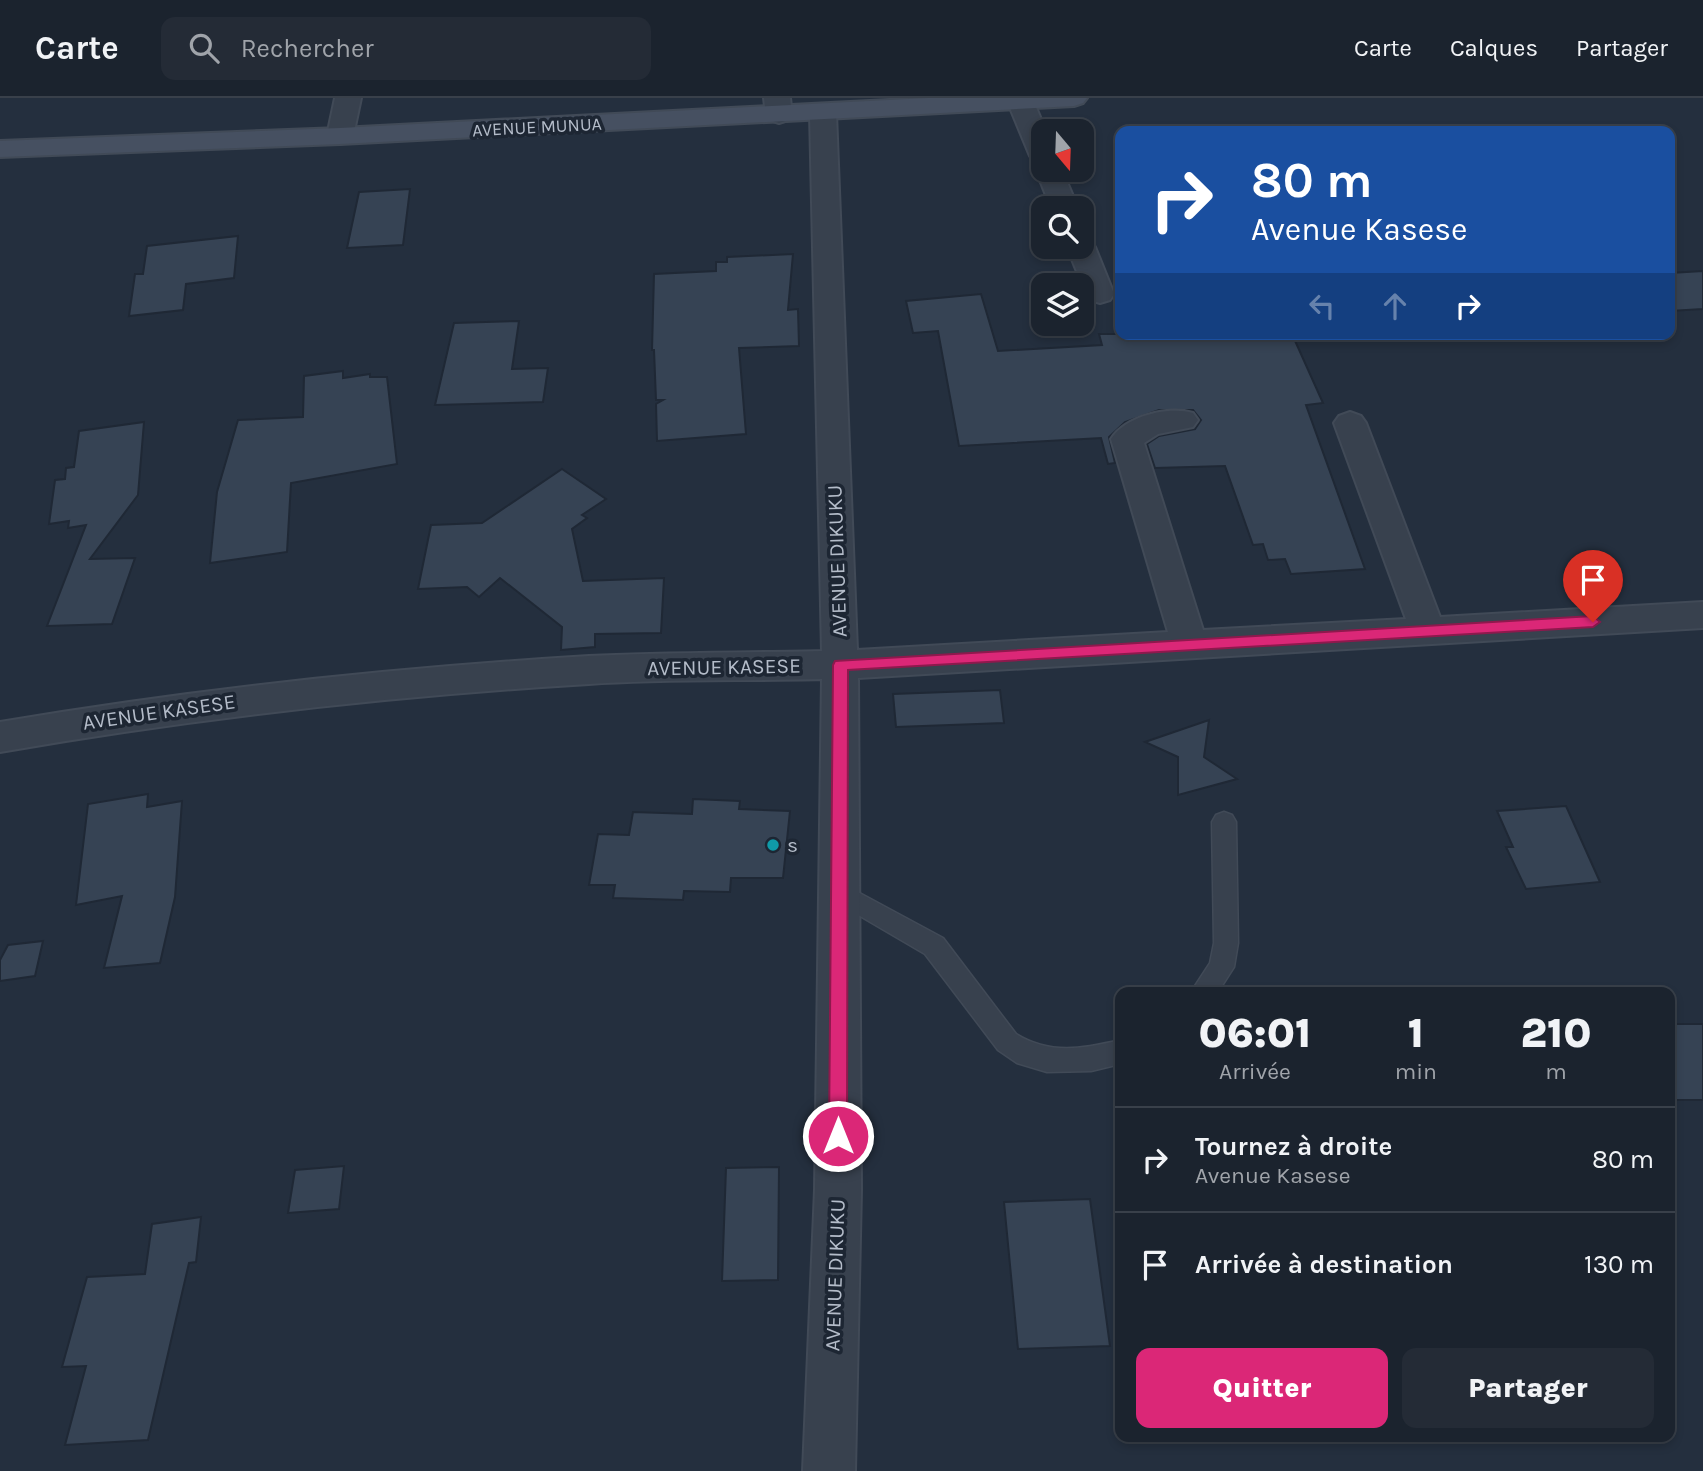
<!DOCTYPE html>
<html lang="fr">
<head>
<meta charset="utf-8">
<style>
  body { margin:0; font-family:Karla,sans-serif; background:#242b36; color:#f1f3f6; height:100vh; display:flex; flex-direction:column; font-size:26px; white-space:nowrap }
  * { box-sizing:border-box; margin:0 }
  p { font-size:23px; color:#a0a4aa }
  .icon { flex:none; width:38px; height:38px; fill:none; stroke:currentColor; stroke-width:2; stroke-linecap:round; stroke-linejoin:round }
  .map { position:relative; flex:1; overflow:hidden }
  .side { position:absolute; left:1115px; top:889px; width:560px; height:455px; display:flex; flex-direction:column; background:#1b232e; border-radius:14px; box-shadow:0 4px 10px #0003,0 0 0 2px #39404a }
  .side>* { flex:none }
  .top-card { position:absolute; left:1115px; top:28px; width:560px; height:214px; border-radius:14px; box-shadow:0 4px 10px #0003,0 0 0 2px #39404a; background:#1a4fa0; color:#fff; overflow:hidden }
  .needle { width:46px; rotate:161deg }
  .tools { position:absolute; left:1031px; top:21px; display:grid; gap:14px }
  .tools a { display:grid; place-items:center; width:63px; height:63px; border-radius:14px; background:#1b232e; box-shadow:0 4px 10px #0003,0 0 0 2px #39404a; font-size:35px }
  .pin { position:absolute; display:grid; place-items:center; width:60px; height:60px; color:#fff; margin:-72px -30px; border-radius:50% 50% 50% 0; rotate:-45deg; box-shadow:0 0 7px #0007 }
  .pin .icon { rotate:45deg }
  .me { position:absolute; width:77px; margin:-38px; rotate:0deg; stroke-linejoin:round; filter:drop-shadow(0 0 5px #0008) }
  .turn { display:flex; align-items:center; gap:24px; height:147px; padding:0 21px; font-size:32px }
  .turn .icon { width:91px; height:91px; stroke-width:2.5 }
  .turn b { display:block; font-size:49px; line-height:60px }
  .lanes { display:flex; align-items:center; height:66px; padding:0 21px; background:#0003; justify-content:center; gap:35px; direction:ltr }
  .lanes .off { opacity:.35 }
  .eta { display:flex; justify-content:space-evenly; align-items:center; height:119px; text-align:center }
  .eta b { font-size:42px; font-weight:800; line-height:49px }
  .cta { display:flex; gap:14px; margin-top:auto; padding:14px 21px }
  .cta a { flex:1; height:80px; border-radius:14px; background:#db2777; color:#fff; font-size:28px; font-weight:800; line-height:80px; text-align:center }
  .cta a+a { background:#242b36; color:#f1f3f6 }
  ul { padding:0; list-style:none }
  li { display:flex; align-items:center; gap:21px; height:105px; padding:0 21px; border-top:2px solid #39404a }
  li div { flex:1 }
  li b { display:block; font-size:26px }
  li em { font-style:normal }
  header { display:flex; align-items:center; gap:42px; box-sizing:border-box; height:98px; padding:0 35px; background:#1b232e; border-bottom:2px solid #39404a }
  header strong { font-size:33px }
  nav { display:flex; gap:38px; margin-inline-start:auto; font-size:24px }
  .search { width:490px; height:63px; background:#242b36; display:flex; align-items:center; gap:18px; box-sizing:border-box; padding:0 24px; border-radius:14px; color:#a0a4aa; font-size:26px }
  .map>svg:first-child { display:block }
  .building { fill:#364354; stroke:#1f2835; stroke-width:2 }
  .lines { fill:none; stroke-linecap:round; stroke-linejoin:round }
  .lane-casing { stroke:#414a57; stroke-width:3 }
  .street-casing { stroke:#414a57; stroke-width:4 }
  .secondary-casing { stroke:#414a57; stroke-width:4 }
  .lane { fill:#38414e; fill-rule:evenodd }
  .street { fill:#38414e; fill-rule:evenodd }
  .secondary { fill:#465061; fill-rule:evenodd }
  .route { fill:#db2777; stroke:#8e194d; stroke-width:2 }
  .culture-dot { fill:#0f9aa8; stroke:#1d2633; stroke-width:2.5 }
  .labels { text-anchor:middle; stroke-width:7; stroke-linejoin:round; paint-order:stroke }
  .far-street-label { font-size:18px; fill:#b4bcc9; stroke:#1d2633 }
  .street-label { font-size:21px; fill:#b4bcc9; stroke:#1d2633 }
  .poi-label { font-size:21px; fill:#b4bcc9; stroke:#1d2633; text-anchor:start }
</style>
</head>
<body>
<header>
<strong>Carte</strong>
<div class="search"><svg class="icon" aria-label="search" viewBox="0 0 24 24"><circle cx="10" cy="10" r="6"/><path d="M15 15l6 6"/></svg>Rechercher</div>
<nav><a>Carte</a><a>Calques</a><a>Partager</a></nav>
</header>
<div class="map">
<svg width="1703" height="1373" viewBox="0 0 1703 1373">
  <rect width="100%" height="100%" fill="#242f3e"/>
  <!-- building -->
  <g class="building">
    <polygon points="410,91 403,147 347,150 359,94"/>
    <polygon points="238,138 234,180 186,186 183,212 129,218 135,176 143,176 147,148"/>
    <polygon points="793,156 788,212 798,211 799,248 739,250 746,336 657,343 656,306 663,302 656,302 654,252 652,252 654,176 716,173 716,164 727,164 727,159"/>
    <polygon points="1703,173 1703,211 1670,213 1670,175"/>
    <polygon points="981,196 998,253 1102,247 1099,236 1292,236 1323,305 1306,307 1365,471 1291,476 1285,461 1268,462 1263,446 1253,447 1225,368 1155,370 1147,346 1159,338 1195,331 1201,322 1193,312 1159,312 1125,324 1109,339 1115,365 1108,366 1101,340 959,348 938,233 913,235 906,203"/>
    <polygon points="519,223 512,271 548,270 543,304 435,307 454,225"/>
    <polygon points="343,273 343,280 370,276 370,279 387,279 397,366 291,385 287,454 210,465 217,394 238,322 303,319 304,278"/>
    <polygon points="144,324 138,397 90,461 135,460 112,526 47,528 86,427 68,430 69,423 49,426 55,382 65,381 66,370 74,369 79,333"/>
    <polygon points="562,371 606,401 582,417 587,420 572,431 583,483 664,480 661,535 595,536 595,549 561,552 562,529 500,480 479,499 467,489 418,491 431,427 482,425"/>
    <polygon points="1000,592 1004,625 896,629 893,596"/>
    <polygon points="1209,622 1204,659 1237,681 1178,697 1178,659 1145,644"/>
    <polygon points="148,696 147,709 182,703 175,799 160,865 104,870 122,798 76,807 88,706"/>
    <polygon points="693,701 740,703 739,711 790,713 783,780 731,780 730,794 684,793 683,802 613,800 615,787 589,787 598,736 629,737 633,714 692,716"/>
    <polygon points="1566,708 1600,784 1526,791 1506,749 1513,749 1497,713"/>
    <polygon points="43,843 35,878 0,883 0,862 8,847"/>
    <rect x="1670" y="926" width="33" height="76"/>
    <polygon points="344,1068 339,1111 288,1115 295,1072"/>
    <polygon points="779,1069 778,1182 722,1183 726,1070"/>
    <polygon points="1090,1101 1110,1248 1018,1251 1004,1104"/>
    <polygon points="201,1119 196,1164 189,1165 148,1342 65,1347 86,1268 62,1269 87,1179 145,1176 152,1126"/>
  </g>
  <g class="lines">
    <defs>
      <g id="lane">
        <polygon points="1224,714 1232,717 1236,724 1238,845 1234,869 1218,894 1191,894 1210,865 1214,845 1212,724 1216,717"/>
        <path d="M839,784L943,840L1016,936C1050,957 1083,951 1120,942V966L1091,973L1047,974L1017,965L998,952L925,856L831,801L827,794L831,787Z"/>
      </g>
      <g id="street">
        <polygon points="335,0 361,0 353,38 349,43 340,46 331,43 327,38"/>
        <polygon points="764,0 790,0 792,17 788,22 779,25 770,22 766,17"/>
        <polygon points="1006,0 1032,0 1046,33 1043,33 1043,72 1062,72 1078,110 1051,110 1036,72 1042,66 1034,64 1030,58"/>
        <path d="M823,7L832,10L836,15L857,552L1168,534L1111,341C1126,318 1168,308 1193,315L1198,322L1193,329L1158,336L1144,345L1203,532L1406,521L1334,325L1339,318L1350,314L1361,318L1366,325L1440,519L1703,504V530L858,580L861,1092L855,1373H803L815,1092L822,581C744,583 666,581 589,586C392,598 195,620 0,654V624C195,591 392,570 589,558C666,554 744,555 822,553L810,15L814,10Z"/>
        <polygon points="1082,141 1091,143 1095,149 1114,196 1110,202 1100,205 1090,202 1086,196 1067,149 1082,149"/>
      </g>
      <polygon id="secondary" points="928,0 1087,0 1083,5 1074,8 340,46 0,59 0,43 340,30"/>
    </defs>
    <!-- lane casing -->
    <use href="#lane" class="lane-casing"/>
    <!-- street casing -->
    <use href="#street" class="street-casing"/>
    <!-- secondary casing -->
    <use href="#secondary" class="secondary-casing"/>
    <!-- lane -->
    <use href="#lane" class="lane"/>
    <!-- street -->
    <use href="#street" class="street"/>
    <!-- secondary -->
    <use href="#secondary" class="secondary"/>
  </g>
  <!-- route -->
  <polygon class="route" points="1593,518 1600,524 1593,529 848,572 847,1038 845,1044 838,1047 831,1044 829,1038 833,567 835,563"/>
  <!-- markers -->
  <circle class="culture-dot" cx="773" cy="747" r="7"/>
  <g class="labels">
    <!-- far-street labels -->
    <g class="far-street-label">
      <text transform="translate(537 29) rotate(-3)" y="6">AVENUE MUNUA</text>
    </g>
    <!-- street labels -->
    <g class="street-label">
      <text transform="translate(837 463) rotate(-92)" y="7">AVENUE DIKUKU</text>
      <text transform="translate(724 569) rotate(-1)" y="7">AVENUE KASESE</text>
      <text transform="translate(159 614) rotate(-8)" y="7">AVENUE KASESE</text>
      <text transform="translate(835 1177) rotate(-88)" y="7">AVENUE DIKUKU</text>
    </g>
    <!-- poi labels -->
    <g class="poi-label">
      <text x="787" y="754">s</text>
    </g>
  </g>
</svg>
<div class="tools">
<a><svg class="needle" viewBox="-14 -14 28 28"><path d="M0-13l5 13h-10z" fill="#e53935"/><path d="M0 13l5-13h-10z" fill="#a0a4aa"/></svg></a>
<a><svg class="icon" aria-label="search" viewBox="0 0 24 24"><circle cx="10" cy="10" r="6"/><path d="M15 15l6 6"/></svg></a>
<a><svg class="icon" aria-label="layers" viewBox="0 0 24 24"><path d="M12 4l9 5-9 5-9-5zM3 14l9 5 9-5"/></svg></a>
</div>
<div class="pin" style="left:1593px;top:524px;background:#d93025"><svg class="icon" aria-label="arrive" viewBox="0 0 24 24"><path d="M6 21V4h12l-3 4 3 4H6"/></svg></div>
<svg class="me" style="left:838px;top:1038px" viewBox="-20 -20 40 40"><circle r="17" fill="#db2777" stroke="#fff" stroke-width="3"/><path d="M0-11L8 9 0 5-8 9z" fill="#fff"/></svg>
<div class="top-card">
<div class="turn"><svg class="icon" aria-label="right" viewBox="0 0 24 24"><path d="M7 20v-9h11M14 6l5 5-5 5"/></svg><div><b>80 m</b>Avenue Kasese</div></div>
<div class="lanes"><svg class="icon off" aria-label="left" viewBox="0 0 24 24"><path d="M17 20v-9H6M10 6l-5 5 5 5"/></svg><svg class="icon off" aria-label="ahead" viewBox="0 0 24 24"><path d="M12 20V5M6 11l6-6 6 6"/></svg><svg class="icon" aria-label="right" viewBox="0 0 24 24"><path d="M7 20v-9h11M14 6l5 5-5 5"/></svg></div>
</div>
<section class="side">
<div class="eta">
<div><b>06:01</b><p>Arrivée</p></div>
<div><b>1</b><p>min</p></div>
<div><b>210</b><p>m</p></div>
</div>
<ul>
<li><svg class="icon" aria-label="right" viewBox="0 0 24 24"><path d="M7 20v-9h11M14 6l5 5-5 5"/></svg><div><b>Tournez à droite</b><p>Avenue Kasese</p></div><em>80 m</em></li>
<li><svg class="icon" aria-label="arrive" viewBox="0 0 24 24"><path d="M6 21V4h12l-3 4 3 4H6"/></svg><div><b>Arrivée à destination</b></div><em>130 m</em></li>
</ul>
<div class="cta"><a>Quitter</a><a>Partager</a></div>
</section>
</div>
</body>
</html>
